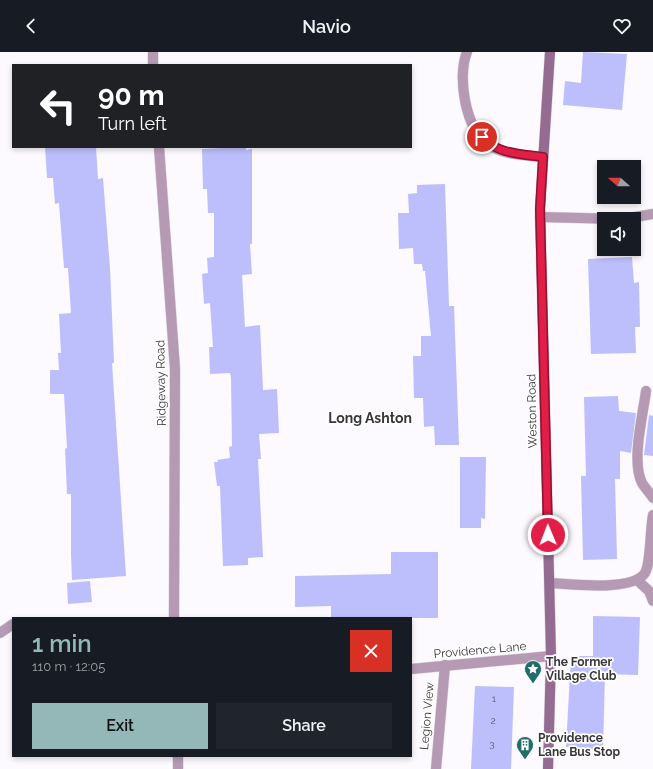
<!DOCTYPE html>
<html lang="en">
<head>
<meta charset="utf-8">
<style>
  body { margin:0; font-family:Raleway,sans-serif; background:#20242c; color:#f1f3f6; height:100vh; display:flex; flex-direction:column; font-size:15px; white-space:nowrap }
  * { box-sizing:border-box; margin:0 }
  p { font-size:13px; color:#9ea1a6 }
  .icon { flex:none; width:22px; height:22px; fill:none; stroke:currentColor; stroke-width:2; stroke-linecap:round; stroke-linejoin:round }
  .map { position:relative; flex:1; overflow:hidden }
  .sheet { position:absolute; left:12px; top:565px; width:400px; height:140px; display:flex; flex-direction:column; background:#171b24; border-radius:0px; box-shadow:0 2px 6px #0003 }
  .sheet>* { flex:none }
  .hud { position:absolute; left:12px; top:12px; width:400px; height:84px; border-radius:0px; box-shadow:0 2px 6px #0003; background:#202124; color:#fff; overflow:hidden }
  .needle { width:26px; rotate:291deg }
  .tools { position:absolute; left:597px; top:108px; display:grid; gap:8px }
  .tools a { display:grid; place-items:center; width:44px; height:44px; border-radius:0px; background:#171b24; box-shadow:0 2px 6px #0003; font-size:20px }
  .pin { position:absolute; display:grid; place-items:center; width:34px; height:34px; color:#fff; margin:-17px; border:2px solid #fff; border-radius:50%; box-shadow:0 1px 4px #0007 }
  .me { position:absolute; width:44px; margin:-22px; rotate:359deg; stroke-linejoin:round; filter:drop-shadow(0 0 3px #0008) }
  .turn { display:flex; align-items:center; gap:14px; height:84px; padding:0 20px; font-size:18px }
  .turn .icon { width:52px; height:52px; stroke-width:2.5 }
  .turn b { display:block; font-size:28px; line-height:34px }
  .round { display:grid; place-items:center; flex:none; width:42px; height:42px; border-radius:0px; background:#20242c }
  .overview { display:flex; align-items:center; justify-content:space-between; height:68px; padding:0 20px }
  h1 { font-size:24px; font-weight:600; line-height:30px; color:#94b7b7 }
  .primary-button { display:flex; gap:8px; margin-top:auto; padding:8px 20px }
  .primary-button a { flex:1; height:46px; border-radius:0px; background:#94b7b7; color:#111; font-size:16px; font-weight:600; line-height:46px; text-align:center }
  .primary-button a+a { background:#20242c; color:#f1f3f6 }
  header { display:flex; justify-content:space-between; align-items:center; height:52px; padding:0 20px; background:#171b24; font-size:18px; font-weight:600 }
  .map>svg:first-child { display:block }
  .building { fill:#bcbffc }
  .lines { fill:none; stroke-linecap:round; stroke-linejoin:round }
  .lane-casing { stroke:#d9d6db; stroke-width:11 }
  .street-casing { stroke:#d9d6db; stroke-width:11 }
  .secondary-casing { stroke:#d9d6db; stroke-width:11 }
  .lane { stroke:#b69ab4; stroke-width:10 }
  .street { stroke:#b69ab4; stroke-width:10 }
  .secondary { stroke:#946c91; stroke-width:10 }
  .route-casing { stroke:#92132f; stroke-width:10 }
  .route { stroke:#e11d48; stroke-width:7 }
  .labels { text-anchor:middle; stroke-width:3.5; stroke-linejoin:round; paint-order:stroke }
  .number-label { font-size:10px; fill:#585869 }
  .street-label { font-size:12px; fill:#373638; stroke:#fff }
  .poi-label { font-size:12px; font-weight:bold; fill:#373638; stroke:#fff; text-anchor:start }
  .quarter-label { font-size:14px; font-weight:bold; fill:#373638; stroke:#fff }
</style>
</head>
<body>
<header><svg class="icon" aria-label="back" viewBox="0 0 24 24"><path d="M15 5l-7 7 7 7"/></svg>Navio<svg class="icon" aria-label="heart" viewBox="0 0 24 24"><path d="M12 20l-8-8c-3-5 5-10 8-4 3-6 11-1 8 4z"/></svg></header>
<div class="map">
<svg width="653" height="717" viewBox="0 0 653 717">
  <rect width="100%" height="100%" fill="#fcf9ff"/>
  <!-- building -->
  <g class="building">
    <polygon points="583,0 627,2 622,58 563,53 565,29 581,31"/>
    <polygon points="45,95 96,95 98,127 103,126 110,216 114,311 112,311 126,524 72,528 71,502 71,442 67,442 65,397 67,396 64,342 50,342 50,318 59,318 58,301 61,301 59,262 71,261 68,216 64,216 59,151 55,152 53,126 47,126"/>
    <polygon points="246,95 246,98 252,97 252,192 250,192 252,222 242,223 245,275 260,273 263,338 277,337 279,381 259,382 261,407 258,407 263,505 248,506 248,513 223,514 220,434 217,434 214,410 218,410 217,408 230,406 229,395 232,394 231,326 230,321 210,322 209,295 213,295 210,251 204,252 202,222 208,221 207,206 214,205 214,161 208,161 207,137 203,137 202,97"/>
    <polygon points="445,132 449,254 454,254 459,393 435,393 434,374 424,375 423,346 414,346 413,304 421,304 421,284 431,284 425,219 423,219 422,212 414,212 413,196 399,197 398,161 409,161 408,142 417,141 417,133"/>
    <polygon points="632,205 634,231 639,230 640,275 635,275 636,301 591,302 588,207"/>
    <polygon points="618,344 619,359 636,361 631,401 620,399 620,427 615,427 617,507 583,508 581,424 586,424 584,345"/>
    <polygon points="649,363 653,364 653,404 644,403"/>
    <polygon points="460,405 486,405 485,467 481,466 481,476 460,476"/>
    <polygon points="391,500 438,500 438,566 331,566 331,554 295,555 295,524 391,522"/>
    <polygon points="90,529 92,550 68,552 67,531"/>
    <polygon points="593,564 640,565 638,623 605,622 603,698 566,695 571,604 593,604"/>
    <polygon points="475,634 514,635 511,717 471,717"/>
  </g>
  <g class="lines">
    <defs>
      <g id="lane">
        <path d="M467,0C457,25 465,77 489,93C503,103 526,103 543,105"/>
        <polyline points="540,165 620,167"/>
        <polyline points="623,167 653,162"/>
        <path d="M646,339C643,363 631,409 642,431C645,436 650,441 653,446"/>
        <polyline points="637,528 649,539 653,549"/>
      </g>
      <g id="street">
        <polyline points="153,0 153,13"/>
        <polyline points="159,95 175,317 174,566"/>
        <path d="M550,531C571,532 632,540 645,521C651,511 650,477 653,463"/>
        <polyline points="0,581 13,572"/>
        <polyline points="411,617 551,604"/>
        <polyline points="178,704 178,717"/>
        <polyline points="436,717 445,613"/>
      </g>
      <polyline id="secondary" points="548,717 551,604 540,157 550,0"/>
    </defs>
    <!-- lane casing -->
    <use href="#lane" class="lane-casing"/>
    <!-- street casing -->
    <use href="#street" class="street-casing"/>
    <!-- secondary casing -->
    <use href="#secondary" class="secondary-casing"/>
    <!-- lane -->
    <use href="#lane" class="lane"/>
    <!-- street -->
    <use href="#street" class="street"/>
    <!-- secondary -->
    <use href="#secondary" class="secondary"/>
  </g>
  <g class="lines">
    <defs>
      <path id="route" d="M482,85C497,102 521,102 543,105L540,157L548,483"/>
    </defs>
    <!-- route casing -->
    <use href="#route" class="route-casing"/>
    <!-- route -->
    <use href="#route" class="route"/>
  </g>
  <!-- icons -->
  <defs>
    <symbol id="sight-pin" viewBox="-11 -11 22 30"><path d="M0 17L-7.5 6A9.5 9.5 0 1 1 7.5 6Z" fill="#226d69" stroke="#fff"/><path d="M0-6L1.8-2.2L6-1.7L2.9 1.2L3.7 5.4L0 3.3L-3.7 5.4L-2.9 1.2L-6-1.7L-1.8-2.2Z" fill="#fff"/></symbol>
    <symbol id="building-pin" viewBox="-11 -11 22 30"><path d="M0 17L-7.5 6A9.5 9.5 0 1 1 7.5 6Z" fill="#226d69" stroke="#fff"/><path d="M-4-6H4V6H1V3H-1V6H-4ZM-2.5-4.3h1.7v1.8h-1.7ZM.8-4.3h1.7v1.8H.8ZM-2.5-1h1.7V.8h-1.7ZM.8-1h1.7V.8H.8Z" fill="#fff"/></symbol>
  </defs>
  <g fill-rule="evenodd">
    <use href="#sight-pin" x="523" y="607" width="20" height="27"/>
    <use href="#building-pin" x="515" y="683" width="20" height="27"/>
  </g>
  <g class="labels">
    <!-- number labels -->
    <g class="number-label">
      <text x="494" y="650">1</text>
      <text x="493" y="672">2</text>
      <text x="492" y="695">3</text>
    </g>
    <!-- street labels -->
    <g class="street-label">
      <text transform="translate(161 331) rotate(-91)" y="4">Ridgeway Road</text>
      <text transform="translate(532 359) rotate(-91)" y="4">Weston Road</text>
      <text transform="translate(480 598) rotate(-5)" y="4">Providence Lane</text>
      <text transform="translate(427 664) rotate(-85)" y="4">Legion View</text>
    </g>
    <!-- poi labels -->
    <g class="poi-label">
      <text x="546" y="614">The Former<tspan x="546" dy="14">Village Club</tspan></text>
      <text x="538" y="690">Providence<tspan x="538" dy="14">Lane Bus Stop</tspan></text>
    </g>
    <!-- quarter labels -->
    <g class="quarter-label">
      <text x="370" y="371">Long Ashton</text>
    </g>
  </g>
</svg>
<div class="tools">
<a><svg class="needle" viewBox="-14 -14 28 28"><path d="M0-13l5 13h-10z" fill="#e53935"/><path d="M0 13l5-13h-10z" fill="#9ea1a6"/></svg></a>
<a><svg class="icon" aria-label="sound" viewBox="0 0 24 24"><path d="M4 9h4l5-4v14l-5-4H4zM17 9q2 3 0 6"/></svg></a>
</div>
<div class="pin" style="left:482px;top:85px;background:#d93025"><svg class="icon" aria-label="arrive" viewBox="0 0 24 24"><path d="M6 21V4h12l-3 4 3 4H6"/></svg></div>
<svg class="me" style="left:548px;top:483px" viewBox="-20 -20 40 40"><circle r="17" fill="#e11d48" stroke="#fff" stroke-width="3"/><path d="M0-11L8 9 0 5-8 9z" fill="#fff"/></svg>
<div class="hud">
<div class="turn"><svg class="icon" aria-label="left" viewBox="0 0 24 24"><path d="M17 20v-9H6M10 6l-5 5 5 5"/></svg><div><b>90 m</b>Turn left</div></div>
</div>
<section class="sheet">
<div class="overview"><div><h1>1 min</h1><p>110 m · 12:05</p></div><a class="round" style="background:#d93025;color:#fff"><svg class="icon" aria-label="close" viewBox="0 0 24 24"><path d="M6 6l12 12M18 6L6 18"/></svg></a></div>
<div class="primary-button"><a>Exit</a><a>Share</a></div>
</section>
</div>
</body>
</html>
